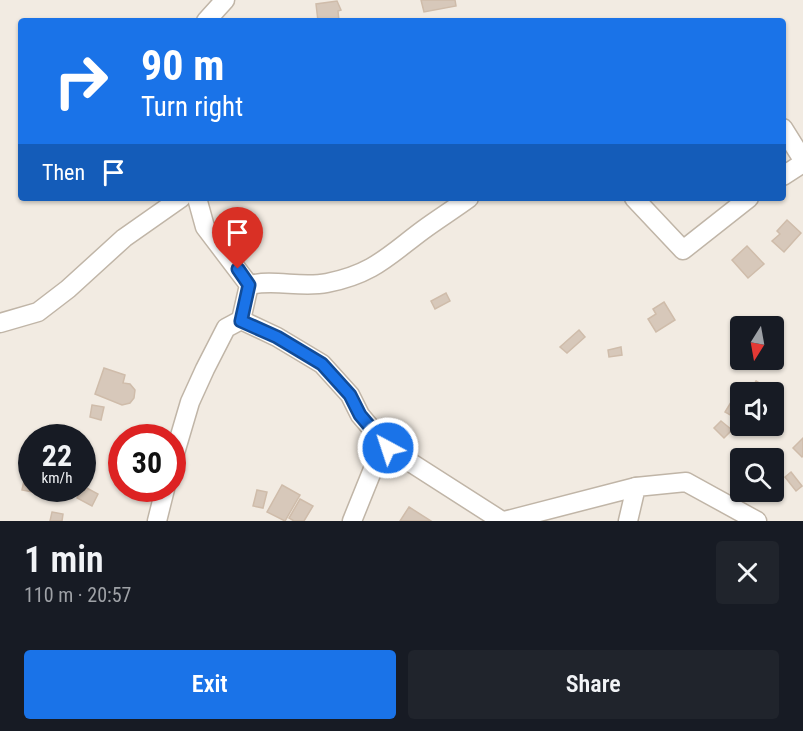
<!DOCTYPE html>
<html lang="en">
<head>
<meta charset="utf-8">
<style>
  body { margin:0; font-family:"Roboto Condensed",sans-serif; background:#20242c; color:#f1f3f6; height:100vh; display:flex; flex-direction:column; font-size:22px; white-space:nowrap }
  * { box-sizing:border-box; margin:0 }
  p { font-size:20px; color:#9ea1a6 }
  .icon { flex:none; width:33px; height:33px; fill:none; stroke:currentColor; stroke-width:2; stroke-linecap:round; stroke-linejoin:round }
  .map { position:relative; height:521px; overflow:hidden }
  .panel { display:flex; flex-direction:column; background:#171b24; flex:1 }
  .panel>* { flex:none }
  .guide { position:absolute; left:18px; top:18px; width:768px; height:183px; border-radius:6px; box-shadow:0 2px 4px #0004; background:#1a73e8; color:#fff; overflow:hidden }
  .needle { width:39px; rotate:191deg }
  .buttons { position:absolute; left:730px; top:316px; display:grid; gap:12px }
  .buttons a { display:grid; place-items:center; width:54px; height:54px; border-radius:6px; background:#171b24; box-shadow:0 2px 4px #0004; font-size:30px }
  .speed { position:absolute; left:18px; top:424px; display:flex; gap:12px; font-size:30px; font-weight:700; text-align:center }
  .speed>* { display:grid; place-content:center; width:78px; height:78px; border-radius:50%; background:#171b24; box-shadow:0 2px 4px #0004; line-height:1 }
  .speed small { font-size:15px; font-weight:400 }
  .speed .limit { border:9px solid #d22; background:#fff; color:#111 }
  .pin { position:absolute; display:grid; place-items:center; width:51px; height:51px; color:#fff; margin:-62px -26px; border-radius:50% 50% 50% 0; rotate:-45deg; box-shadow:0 0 6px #0007 }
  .pin .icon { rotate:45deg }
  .me { position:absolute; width:66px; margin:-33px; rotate:320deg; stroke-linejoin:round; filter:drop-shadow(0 0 4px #0008) }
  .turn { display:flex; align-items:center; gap:21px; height:126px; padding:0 24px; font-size:27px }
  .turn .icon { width:78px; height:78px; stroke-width:2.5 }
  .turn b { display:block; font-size:42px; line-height:51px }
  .then { display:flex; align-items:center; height:57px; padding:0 24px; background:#0003; gap:12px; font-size:22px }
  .round { display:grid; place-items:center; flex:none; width:63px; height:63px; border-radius:6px; background:#20242c }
  .headline { display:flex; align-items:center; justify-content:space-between; height:102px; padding:0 24px }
  h1 { font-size:36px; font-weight:600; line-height:45px }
  .cta { display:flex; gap:12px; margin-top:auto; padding:12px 24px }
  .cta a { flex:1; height:69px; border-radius:6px; background:#1a73e8; color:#fff; font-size:24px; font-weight:600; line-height:69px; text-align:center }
  .cta a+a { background:#20242c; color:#f1f3f6 }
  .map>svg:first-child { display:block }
  .building { fill:#d7c8ba; stroke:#cfbcaa; stroke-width:1.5 }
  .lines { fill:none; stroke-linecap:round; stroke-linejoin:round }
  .street-casing { stroke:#c0b5a7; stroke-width:21 }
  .street { stroke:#fff; stroke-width:18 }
  .route-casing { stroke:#114b97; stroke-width:15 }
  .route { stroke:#1a73e8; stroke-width:10 }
</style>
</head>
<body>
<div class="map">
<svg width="803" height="521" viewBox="0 0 803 521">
  <rect width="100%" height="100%" fill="#f2ebe2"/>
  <!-- building -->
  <g class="building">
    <polygon points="421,0 455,0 456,6 424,12"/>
    <polygon points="337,1 341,10 338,11 339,21 318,21 316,4"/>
    <polygon points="787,220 801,233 784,252 772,241 780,234 777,231"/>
    <polygon points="747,246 764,264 748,278 732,260"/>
    <polygon points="446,293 450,301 435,309 431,301"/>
    <polygon points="664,302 675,320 656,332 648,319 656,314 653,309"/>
    <polygon points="579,330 585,337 567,353 560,347"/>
    <polygon points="621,347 622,355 609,357 608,350"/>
    <polygon points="104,368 125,375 123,383 130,384 135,390 134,398 130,403 122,405 95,394"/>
    <polygon points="756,381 771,390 769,393 749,393"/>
    <polygon points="739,389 745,393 741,393 741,421 725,412"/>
    <polygon points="92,405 104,407 101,420 90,417"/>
    <polygon points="721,421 732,430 724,438 714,428"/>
    <polygon points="803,438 803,456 802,457 793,448"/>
    <polygon points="26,471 32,472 33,492 22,490"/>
    <polygon points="791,472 802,486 796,491 785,477"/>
    <polygon points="282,485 300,495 285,521 267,512"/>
    <polygon points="83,486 98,494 92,506 77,498"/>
    <polygon points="257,490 267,492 263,508 253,506"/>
    <polygon points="300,499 313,506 304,521 294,521 289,518"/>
    <polygon points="409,507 431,521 400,521"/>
    <polygon points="52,512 63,514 62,521 50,521"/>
  </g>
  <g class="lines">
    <defs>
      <g id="street">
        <polyline points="206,21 225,0"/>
        <polyline points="783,128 803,160"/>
        <polyline points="783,176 803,163"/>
        <polyline points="197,198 205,227 249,285 241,320"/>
        <polyline points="634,198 683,250 749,198"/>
        <path d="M249,285C274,279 301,288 327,283C373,274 388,256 423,230C438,219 454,209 469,198"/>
        <polyline points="241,320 277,337 322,364 350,395 360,415 388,448 375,464 352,521"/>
        <polyline points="0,323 38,312 68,289 124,238 181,198"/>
        <polyline points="388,448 502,521"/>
        <polyline points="172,463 190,402 205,369 226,328 241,320"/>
        <polyline points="157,521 165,489"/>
        <polyline points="504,521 636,487"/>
        <polyline points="628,521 636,487 686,482 757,521"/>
      </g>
    </defs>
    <!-- street casing -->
    <use href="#street" class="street-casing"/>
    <!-- street -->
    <use href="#street" class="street"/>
  </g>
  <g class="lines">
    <defs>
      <polyline id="route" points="238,269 249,285 241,321 277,337 322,364 350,395 360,415 388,448"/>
    </defs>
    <!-- route casing -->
    <use href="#route" class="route-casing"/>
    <!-- route -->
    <use href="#route" class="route"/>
  </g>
</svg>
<div class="buttons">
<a><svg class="needle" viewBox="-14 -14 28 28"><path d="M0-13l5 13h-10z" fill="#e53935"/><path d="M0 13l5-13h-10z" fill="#9ea1a6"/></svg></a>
<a><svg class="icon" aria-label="sound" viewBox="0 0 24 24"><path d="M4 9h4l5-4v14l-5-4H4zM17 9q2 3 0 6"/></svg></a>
<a><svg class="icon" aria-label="search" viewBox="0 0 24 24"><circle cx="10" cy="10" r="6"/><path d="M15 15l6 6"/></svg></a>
</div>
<div class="speed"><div>22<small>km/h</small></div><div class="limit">30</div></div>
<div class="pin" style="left:238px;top:269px;background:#d93025"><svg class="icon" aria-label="arrive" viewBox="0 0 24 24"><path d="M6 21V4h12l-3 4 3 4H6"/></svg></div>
<svg class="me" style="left:388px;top:448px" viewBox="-20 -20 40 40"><circle r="17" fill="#1a73e8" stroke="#fff" stroke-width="3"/><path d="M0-11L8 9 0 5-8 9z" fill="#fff"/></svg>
<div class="guide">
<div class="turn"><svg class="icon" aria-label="right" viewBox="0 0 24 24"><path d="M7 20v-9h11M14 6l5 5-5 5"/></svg><div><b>90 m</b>Turn right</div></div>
<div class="then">Then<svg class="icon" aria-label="arrive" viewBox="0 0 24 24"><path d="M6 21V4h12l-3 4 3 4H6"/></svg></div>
</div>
</div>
<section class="panel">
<div class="headline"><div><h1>1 min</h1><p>110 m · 20:57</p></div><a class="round"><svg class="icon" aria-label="close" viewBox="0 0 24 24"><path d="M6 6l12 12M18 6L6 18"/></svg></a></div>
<div class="cta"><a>Exit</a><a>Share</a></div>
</section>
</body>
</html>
